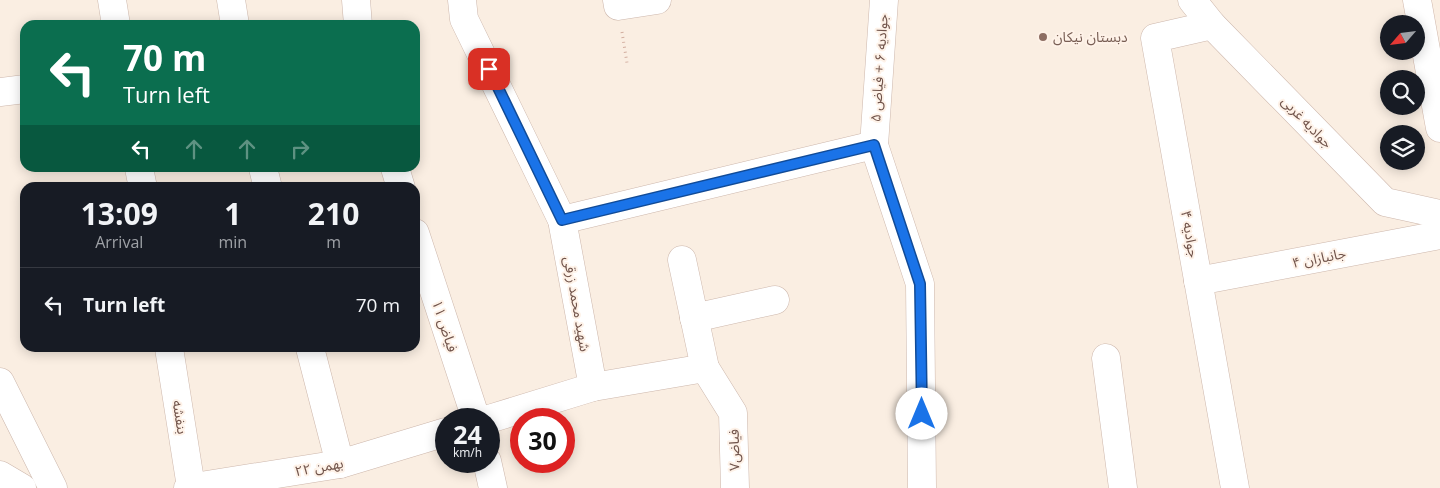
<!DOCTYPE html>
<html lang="en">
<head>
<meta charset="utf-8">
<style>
  body { margin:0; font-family:"Open Sans","Noto Sans Arabic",sans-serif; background:#20242c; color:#f1f3f6; height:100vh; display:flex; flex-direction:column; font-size:19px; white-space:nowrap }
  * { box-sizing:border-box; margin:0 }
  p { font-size:16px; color:#9ea1a6 }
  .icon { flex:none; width:28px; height:28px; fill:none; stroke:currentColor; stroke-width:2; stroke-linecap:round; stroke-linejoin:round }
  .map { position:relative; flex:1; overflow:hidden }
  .drawer { position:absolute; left:20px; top:182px; width:400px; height:170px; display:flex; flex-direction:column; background:#171b24; border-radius:15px; box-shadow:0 2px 12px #0003 }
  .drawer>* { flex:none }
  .banner { position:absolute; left:20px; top:20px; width:400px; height:152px; border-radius:15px; box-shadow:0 2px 12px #0003; background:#0b6e4f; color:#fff; overflow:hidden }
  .needle { width:32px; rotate:242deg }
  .controls { position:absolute; left:1380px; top:15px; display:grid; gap:10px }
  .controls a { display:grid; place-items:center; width:45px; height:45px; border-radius:50%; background:#171b24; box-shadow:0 2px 12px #0003; font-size:25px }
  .speed { position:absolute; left:435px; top:408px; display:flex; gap:10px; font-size:25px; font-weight:700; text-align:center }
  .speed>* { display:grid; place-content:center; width:65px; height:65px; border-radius:50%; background:#171b24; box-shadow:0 2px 12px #0003; line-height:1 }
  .speed small { font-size:12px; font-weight:400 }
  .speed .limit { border:8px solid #d22; background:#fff; color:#111 }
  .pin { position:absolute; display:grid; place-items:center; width:42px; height:42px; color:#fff; margin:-21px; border-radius:10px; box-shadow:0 2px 8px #0006 }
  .me { position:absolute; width:55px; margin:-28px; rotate:0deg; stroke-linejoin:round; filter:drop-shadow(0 0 4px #0008) }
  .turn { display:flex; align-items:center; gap:18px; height:105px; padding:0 20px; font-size:22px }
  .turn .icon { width:65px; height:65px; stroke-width:2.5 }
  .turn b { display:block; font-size:35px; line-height:42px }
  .lanes { display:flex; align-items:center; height:48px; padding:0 20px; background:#0003; justify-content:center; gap:25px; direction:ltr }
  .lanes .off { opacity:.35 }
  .eta { display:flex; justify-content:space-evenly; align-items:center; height:85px; text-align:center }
  .eta b { font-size:30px; font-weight:700; line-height:35px }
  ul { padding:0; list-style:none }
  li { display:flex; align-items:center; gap:15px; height:75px; padding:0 20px; border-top:1px solid #363941 }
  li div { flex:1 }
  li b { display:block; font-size:19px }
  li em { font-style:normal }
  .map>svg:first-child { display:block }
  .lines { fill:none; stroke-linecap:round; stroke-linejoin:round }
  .minor-casing { stroke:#cdb7ac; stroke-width:29 }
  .tertiary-casing { stroke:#cdb7ac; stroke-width:29 }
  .secondary-casing { stroke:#cfb6aa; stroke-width:29 }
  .path { stroke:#d2ad9f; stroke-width:3; stroke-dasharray:1 4; stroke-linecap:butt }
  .minor { stroke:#fff; stroke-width:28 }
  .tertiary { stroke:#fff; stroke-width:28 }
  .secondary { stroke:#fff; stroke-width:28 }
  .route-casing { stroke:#114b97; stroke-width:12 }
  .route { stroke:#1a73e8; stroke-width:9 }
  .education-dot { fill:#8d6e63; stroke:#fef2e8; stroke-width:2 }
  .labels { text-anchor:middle; stroke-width:4; stroke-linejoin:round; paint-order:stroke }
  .education-label { font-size:14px; fill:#785e54; stroke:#fef2e8; text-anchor:start }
  .street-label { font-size:14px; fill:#70534a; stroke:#fef2e8 }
</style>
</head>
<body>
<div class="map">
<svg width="1440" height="488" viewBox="0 0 1440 488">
  <rect width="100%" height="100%" fill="#faeee2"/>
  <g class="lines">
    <defs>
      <g id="minor">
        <polyline points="112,0 116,25"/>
        <polyline points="231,0 235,25"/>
        <polyline points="356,0 358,25"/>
        <polyline points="462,0 464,19 562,220 593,387"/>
        <polyline points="617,0 618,6 657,0"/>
        <polyline points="884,0 874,145 920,284 922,488"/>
        <polyline points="1192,0 1212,25 1385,202 1440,214"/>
        <polyline points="1212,25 1155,38 1235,488"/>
        <polyline points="0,92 25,89"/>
        <polyline points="139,168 143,188"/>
        <polyline points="263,168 268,188"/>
        <polyline points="395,168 401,188"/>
        <polyline points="562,220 874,145"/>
        <polyline points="415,233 476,419"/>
        <polyline points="682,260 705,368 733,413 735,488"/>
        <polyline points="1198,281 1440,235"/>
        <polyline points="694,318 775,300"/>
        <polyline points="169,348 191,487"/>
        <polyline points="310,348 340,464"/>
        <polyline points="1106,358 1123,488"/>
        <polyline points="489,419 593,387 705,368"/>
        <polyline points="487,461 493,488"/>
        <polyline points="188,488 340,464 446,432"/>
      </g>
      <g id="tertiary">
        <polyline points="0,382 53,488"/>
        <polyline points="0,475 22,488"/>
      </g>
      <polyline id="secondary" points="1417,0 1440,128"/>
    </defs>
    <!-- minor casing -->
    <use href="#minor" class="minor-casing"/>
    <!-- tertiary casing -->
    <use href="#tertiary" class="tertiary-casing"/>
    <!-- secondary casing -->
    <use href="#secondary" class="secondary-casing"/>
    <!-- path -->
    <polyline class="path" points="622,32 627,63"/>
    <!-- minor -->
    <use href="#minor" class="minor"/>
    <!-- tertiary -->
    <use href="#tertiary" class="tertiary"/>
    <!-- secondary -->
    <use href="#secondary" class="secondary"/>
  </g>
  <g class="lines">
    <defs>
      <polyline id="route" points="489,69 562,220 874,145 920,284 922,414"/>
    </defs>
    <!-- route casing -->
    <use href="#route" class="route-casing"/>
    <!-- route -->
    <use href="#route" class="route"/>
  </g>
  <!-- markers -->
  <circle class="education-dot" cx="1043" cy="37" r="5"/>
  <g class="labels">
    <!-- education labels -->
    <g class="education-label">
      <text x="1053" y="42">دبستان نیکان</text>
    </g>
    <!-- street labels -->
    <g class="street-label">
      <text transform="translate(879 68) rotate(-86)" y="5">جوادیه ۶ + فیاض ۵</text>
      <text transform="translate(1307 122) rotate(46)" y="5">جوادیه غربی</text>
      <text transform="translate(1190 234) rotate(80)" y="5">جوادیه ۴</text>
      <text transform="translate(1319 258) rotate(-11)" y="5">جانبازان ۴</text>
      <text transform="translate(577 304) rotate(80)" y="5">شهید محمد زرقی</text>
      <text transform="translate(445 326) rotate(72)" y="5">فیاض ۱۱</text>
      <text transform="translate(180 417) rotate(81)" y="5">بنفشه</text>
      <text transform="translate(734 450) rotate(-91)" y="5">فیاض۷</text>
      <text transform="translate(319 467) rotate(-10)" y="5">بهمن ۲۲</text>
    </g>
  </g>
</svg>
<div class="controls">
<a><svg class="needle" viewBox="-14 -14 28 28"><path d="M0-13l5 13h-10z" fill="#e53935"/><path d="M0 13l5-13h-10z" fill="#9ea1a6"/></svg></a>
<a><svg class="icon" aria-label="search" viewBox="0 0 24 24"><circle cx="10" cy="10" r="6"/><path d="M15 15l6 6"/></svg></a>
<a><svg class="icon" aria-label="layers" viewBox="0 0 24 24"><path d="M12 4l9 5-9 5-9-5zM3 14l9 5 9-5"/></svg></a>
</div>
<div class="speed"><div>24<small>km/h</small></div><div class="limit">30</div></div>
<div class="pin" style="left:489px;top:69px;background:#d93025"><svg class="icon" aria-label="arrive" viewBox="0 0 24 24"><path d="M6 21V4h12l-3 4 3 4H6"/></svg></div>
<svg class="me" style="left:922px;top:414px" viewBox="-20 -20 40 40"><circle r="19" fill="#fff"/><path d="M0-13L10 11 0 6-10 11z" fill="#1a73e8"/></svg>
<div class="banner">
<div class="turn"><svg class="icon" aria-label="left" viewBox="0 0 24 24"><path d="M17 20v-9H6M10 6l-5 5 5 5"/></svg><div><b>70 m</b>Turn left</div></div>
<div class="lanes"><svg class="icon" aria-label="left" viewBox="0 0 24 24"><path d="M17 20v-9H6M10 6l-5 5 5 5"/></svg><svg class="icon off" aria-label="ahead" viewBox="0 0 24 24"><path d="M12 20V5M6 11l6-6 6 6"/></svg><svg class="icon off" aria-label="ahead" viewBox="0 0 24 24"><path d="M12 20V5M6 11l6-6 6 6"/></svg><svg class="icon off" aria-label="right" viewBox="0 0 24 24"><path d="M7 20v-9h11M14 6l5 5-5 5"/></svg></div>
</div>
<section class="drawer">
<div class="eta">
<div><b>13:09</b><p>Arrival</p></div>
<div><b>1</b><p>min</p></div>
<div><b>210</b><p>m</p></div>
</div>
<ul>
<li><svg class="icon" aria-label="left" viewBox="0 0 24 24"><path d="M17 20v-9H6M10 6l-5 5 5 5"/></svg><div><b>Turn left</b></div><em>70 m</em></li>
</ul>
</section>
</div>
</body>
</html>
